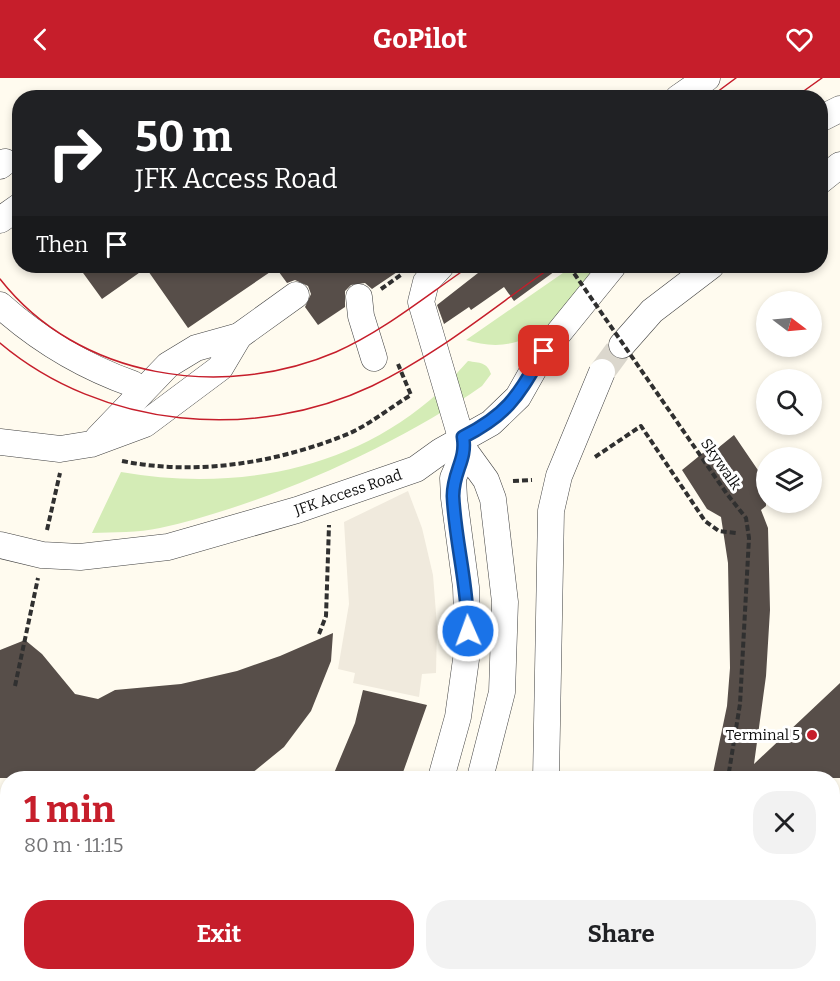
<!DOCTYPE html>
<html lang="en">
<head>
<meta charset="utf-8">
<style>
  body { margin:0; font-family:Bitter,serif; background:#f2f2f2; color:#202124; height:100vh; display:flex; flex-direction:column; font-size:22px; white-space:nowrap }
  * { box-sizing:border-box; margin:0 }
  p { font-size:20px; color:#757577 }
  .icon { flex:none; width:33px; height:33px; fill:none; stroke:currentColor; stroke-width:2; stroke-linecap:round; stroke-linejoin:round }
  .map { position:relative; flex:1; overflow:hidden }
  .side { position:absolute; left:0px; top:693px; width:840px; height:210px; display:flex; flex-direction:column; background:#fff; border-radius:24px 24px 0 0; box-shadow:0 3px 9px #0003 }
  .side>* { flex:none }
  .guide { position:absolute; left:12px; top:12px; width:816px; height:183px; border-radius:24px; box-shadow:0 3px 9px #0003; background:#202124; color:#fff; overflow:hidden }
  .needle { width:39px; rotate:106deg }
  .fabs { position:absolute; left:756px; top:213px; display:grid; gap:12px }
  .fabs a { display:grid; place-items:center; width:66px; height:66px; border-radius:50%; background:#fff; box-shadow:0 3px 9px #0003; font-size:30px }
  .pin { position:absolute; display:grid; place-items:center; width:51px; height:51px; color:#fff; margin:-26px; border-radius:12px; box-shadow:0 3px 9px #0006 }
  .me { position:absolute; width:66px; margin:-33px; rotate:358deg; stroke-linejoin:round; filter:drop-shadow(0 0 4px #0008) }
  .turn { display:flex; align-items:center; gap:21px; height:126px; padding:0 24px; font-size:27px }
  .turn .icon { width:78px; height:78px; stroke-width:2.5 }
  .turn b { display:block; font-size:42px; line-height:51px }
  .then { display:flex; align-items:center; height:57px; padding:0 24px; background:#0003; gap:12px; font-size:22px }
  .round { display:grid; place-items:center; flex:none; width:63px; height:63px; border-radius:24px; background:#f2f2f2 }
  .overview { display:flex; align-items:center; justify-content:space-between; height:102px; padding:0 24px }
  h1 { font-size:36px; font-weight:700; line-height:45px; color:#c61e2b }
  .primary-button { display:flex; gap:12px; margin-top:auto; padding:12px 24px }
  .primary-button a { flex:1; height:69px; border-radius:24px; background:#c61e2b; color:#fff; font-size:24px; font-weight:700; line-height:69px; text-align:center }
  .primary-button a+a { background:#f2f2f2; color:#202124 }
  header { display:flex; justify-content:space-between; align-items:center; height:78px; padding:0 24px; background:#c61e2b; color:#fff; font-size:27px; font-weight:700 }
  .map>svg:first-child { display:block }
  .green { fill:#d4ecb6 }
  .plaza { fill:#f0eadd }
  .building { fill:#574e49 }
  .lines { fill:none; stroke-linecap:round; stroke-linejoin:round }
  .minor-tunnel { stroke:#dbd7cd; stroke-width:26; stroke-dasharray:26 13; stroke-linecap:butt }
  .minor-casing { stroke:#414141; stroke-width:27 }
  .path { stroke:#303030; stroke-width:4; stroke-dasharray:6 3; stroke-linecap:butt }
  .minor { stroke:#fff; stroke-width:26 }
  .tram { stroke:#c61e2b; stroke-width:1.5 }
  .minor-bridge-casing { stroke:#414141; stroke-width:27; stroke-linecap:butt }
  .path-bridge { stroke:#303030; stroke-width:4; stroke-dasharray:6 3; stroke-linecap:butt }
  .minor-bridge { stroke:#fff; stroke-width:26 }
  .route-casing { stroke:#114b97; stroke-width:15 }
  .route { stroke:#1a73e8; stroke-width:10 }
  .poi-dot { fill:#c61e2b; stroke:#fff; stroke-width:2 }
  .labels { text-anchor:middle; stroke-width:6; stroke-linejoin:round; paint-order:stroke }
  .street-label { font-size:15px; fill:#0e0e0e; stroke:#fff }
  .poi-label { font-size:15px; fill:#0e0e0e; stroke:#fff; text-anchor:end }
</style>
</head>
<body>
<header><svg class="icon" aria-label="back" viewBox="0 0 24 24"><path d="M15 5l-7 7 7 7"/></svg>GoPilot<svg class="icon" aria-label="heart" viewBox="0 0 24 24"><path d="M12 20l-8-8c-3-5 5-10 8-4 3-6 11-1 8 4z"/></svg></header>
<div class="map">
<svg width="840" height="903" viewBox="0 0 840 903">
  <rect width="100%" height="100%" fill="#fffbef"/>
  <!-- green -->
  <g class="green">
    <path d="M573,188H632C604,207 546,256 516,264C499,269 482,267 466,262Z"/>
    <path d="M468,283C480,285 487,284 491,296L482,308C395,369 264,427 160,450C138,455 114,454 92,455L121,394C228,413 344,395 430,322C443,311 456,296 468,283Z"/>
  </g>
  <!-- plaza -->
  <polygon class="plaza" points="408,413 422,450 433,497 437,548 436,595 422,596 419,619 353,605 355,595 338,591 349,526 344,444"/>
  <!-- building -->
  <g class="building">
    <polygon points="78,188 406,188 372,211 365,205 351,207 345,213 345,229 318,247 305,229 311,216 308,208 295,202 287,205 276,190 188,250 146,190 102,221"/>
    <polygon points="487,188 562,188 514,223 504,209 471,232 469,229 444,246 437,227"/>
    <polygon points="734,357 766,404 766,428 761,432 768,450 770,532 766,598 754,686 840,605 840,700 712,700 727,628 730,590 728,485 721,439 707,431 682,392 709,370 713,374"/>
    <polygon points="333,555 331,583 311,633 284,669 246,700 0,700 0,572 25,562 42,576 75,616 98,621 115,612 181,606 237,593 280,578"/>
    <polygon points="363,612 427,627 401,700 332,700 355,645"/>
  </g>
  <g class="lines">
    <!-- minor-tunnel -->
    <polyline class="minor-tunnel" points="602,294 622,267"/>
    <defs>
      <g id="minor">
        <polyline points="678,20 707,0"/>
        <polyline points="820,41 840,31"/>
        <polyline points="0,88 5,84"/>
        <polyline points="820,103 840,87"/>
        <polyline points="0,142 20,128"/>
        <polyline points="441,188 426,204 421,224 465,373 453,400 454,420 466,509 468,567 458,639 441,700"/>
        <polyline points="359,219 361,238 374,280"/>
        <path d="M0,227C40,263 82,288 133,306"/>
        <polyline points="622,267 652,233 711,188"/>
        <polyline points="98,360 168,287 196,270 239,258 296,217"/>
        <polyline points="0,364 60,371 91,366 145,346 220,290 239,258"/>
        <polyline points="465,373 486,402 493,421 505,524 502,614 480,700"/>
        <path id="s1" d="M0,467L42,477L80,479L168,469L297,432L416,391L441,373L491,345L518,319L544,273L613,188"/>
        <polyline points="293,903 303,896"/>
        <polyline points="401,903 405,896"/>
        <polyline points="497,903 500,896"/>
      </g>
    </defs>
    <!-- minor casing -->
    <use href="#minor" class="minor-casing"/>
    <!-- path -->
    <g class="path">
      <polyline points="381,211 402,196"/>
      <polyline points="595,379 641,348 705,443 719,453 736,455"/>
      <path d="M122,383C196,398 274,385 343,358C367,349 389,330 411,317L398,286"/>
      <polyline points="513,403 532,402"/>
      <polyline points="47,452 60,395"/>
      <polyline points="319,556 326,538 329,447"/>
      <polyline points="15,608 38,500"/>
      <polyline points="135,896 138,903"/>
      <polyline points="745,896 752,903"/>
      <polyline points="648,903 653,896"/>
      <polyline points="833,903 840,900"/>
    </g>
    <!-- minor -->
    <use href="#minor" class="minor"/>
    <!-- tram -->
    <g class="tram">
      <polyline points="709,20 736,0"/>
      <polyline points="794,20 822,0"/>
      <path d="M0,201C79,302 224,322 336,274C384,253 427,217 470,188"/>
      <path d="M0,265C102,351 254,364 372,308C437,277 494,229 553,188"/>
    </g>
    <defs>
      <polyline id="minor-bridge" points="546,700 551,433 559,398 602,294"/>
    </defs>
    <!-- minor-bridge casing -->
    <use href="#minor-bridge" class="minor-bridge-casing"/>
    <!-- path-bridge -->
    <polyline class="path-bridge" points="569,188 727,416 746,440 749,460 740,626 728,700"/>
    <!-- minor-bridge -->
    <use href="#minor-bridge" class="minor-bridge"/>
  </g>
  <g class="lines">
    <defs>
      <path id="route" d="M468,553C468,507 455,463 453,418C453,393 467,382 463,359C510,335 518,317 544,273"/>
    </defs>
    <!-- route casing -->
    <use href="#route" class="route-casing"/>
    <!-- route -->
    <use href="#route" class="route"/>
  </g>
  <!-- markers -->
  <circle class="poi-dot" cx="812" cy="657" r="6"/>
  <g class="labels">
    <!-- street labels -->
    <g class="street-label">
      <text transform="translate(721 386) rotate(55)" y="5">Skywalk</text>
      <text dy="5" stroke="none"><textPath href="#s1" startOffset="358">JFK Access Road</textPath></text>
    </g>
    <!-- poi labels -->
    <g class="poi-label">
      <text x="800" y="662">Terminal 5</text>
    </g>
  </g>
</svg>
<div class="fabs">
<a><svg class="needle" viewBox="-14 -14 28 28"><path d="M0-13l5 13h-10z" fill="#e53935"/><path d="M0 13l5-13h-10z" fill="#757577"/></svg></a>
<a><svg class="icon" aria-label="search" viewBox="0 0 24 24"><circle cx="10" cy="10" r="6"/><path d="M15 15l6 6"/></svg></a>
<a><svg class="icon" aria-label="layers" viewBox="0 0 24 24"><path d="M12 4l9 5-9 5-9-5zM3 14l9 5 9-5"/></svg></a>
</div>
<div class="pin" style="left:544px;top:273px;background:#d93025"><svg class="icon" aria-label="arrive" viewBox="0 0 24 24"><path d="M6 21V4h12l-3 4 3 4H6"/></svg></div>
<svg class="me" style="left:468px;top:553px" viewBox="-20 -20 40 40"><circle r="17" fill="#1a73e8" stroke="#fff" stroke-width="3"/><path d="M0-11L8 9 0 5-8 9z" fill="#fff"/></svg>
<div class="guide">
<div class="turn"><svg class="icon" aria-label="right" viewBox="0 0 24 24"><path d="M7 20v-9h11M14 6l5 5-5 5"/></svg><div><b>50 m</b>JFK Access Road</div></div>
<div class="then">Then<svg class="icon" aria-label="arrive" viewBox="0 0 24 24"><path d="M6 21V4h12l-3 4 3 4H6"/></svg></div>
</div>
<section class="side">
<div class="overview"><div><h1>1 min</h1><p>80 m · 11:15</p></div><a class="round"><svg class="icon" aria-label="close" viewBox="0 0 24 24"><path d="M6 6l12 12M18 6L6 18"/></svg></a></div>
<div class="primary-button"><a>Exit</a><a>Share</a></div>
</section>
</div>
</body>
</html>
